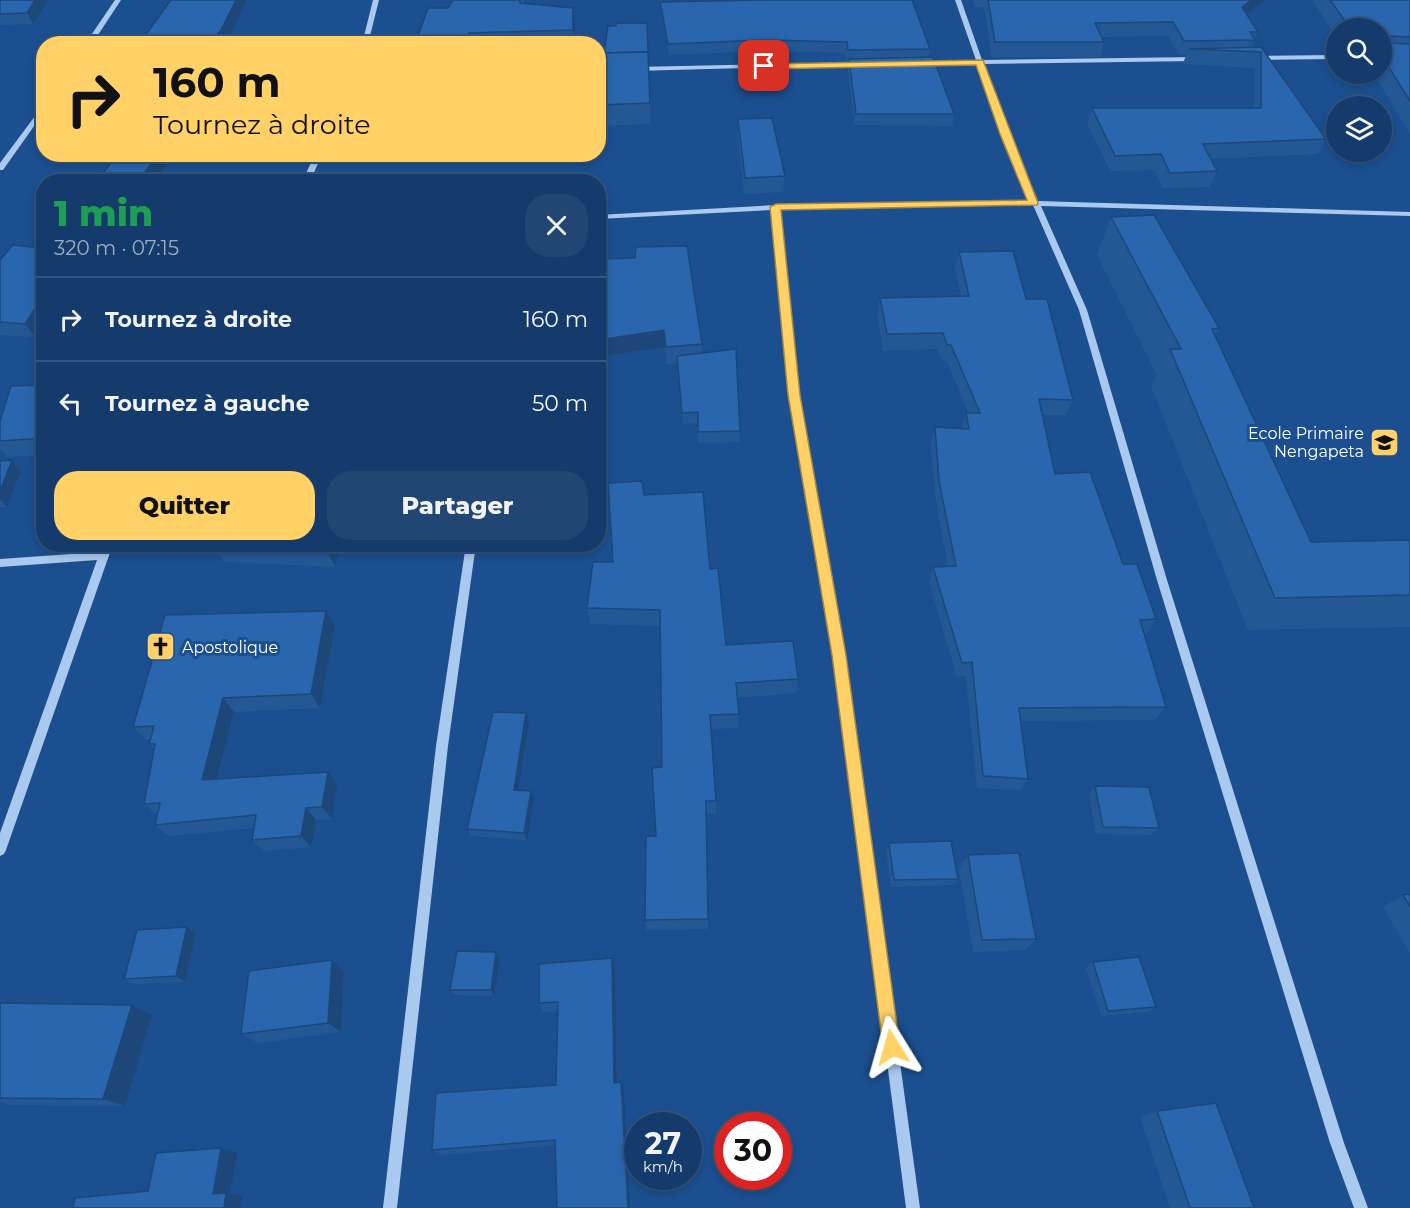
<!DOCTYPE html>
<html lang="fr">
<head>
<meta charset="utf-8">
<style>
  body { margin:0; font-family:Montserrat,sans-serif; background:#214673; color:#f1f3f6; height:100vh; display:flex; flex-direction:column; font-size:22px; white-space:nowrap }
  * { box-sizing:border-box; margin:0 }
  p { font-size:20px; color:#9dadc1 }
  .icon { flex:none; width:33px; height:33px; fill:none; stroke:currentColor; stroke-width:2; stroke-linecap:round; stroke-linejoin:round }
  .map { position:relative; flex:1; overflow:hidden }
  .sheet { position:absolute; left:36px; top:174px; width:570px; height:378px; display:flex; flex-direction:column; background:#143b6b; border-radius:24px; box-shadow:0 3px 9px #0003,0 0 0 2px #33557e }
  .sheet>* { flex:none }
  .guide { position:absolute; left:36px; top:36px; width:570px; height:126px; border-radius:24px; box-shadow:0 3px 9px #0003,0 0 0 2px #33557e; background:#ffd166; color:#111; overflow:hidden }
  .buttons { position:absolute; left:1326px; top:18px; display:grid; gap:12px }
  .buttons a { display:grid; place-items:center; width:66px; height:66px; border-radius:50%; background:#143b6b; box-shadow:0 3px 9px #0003,0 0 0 2px #33557e; font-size:30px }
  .speed { position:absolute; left:624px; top:1112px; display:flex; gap:12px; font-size:30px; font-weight:700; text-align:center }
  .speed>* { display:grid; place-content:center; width:78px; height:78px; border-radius:50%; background:#143b6b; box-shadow:0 3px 9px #0003,0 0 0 2px #33557e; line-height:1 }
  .speed small { font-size:15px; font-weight:400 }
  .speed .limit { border:9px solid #d22; background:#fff; color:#111 }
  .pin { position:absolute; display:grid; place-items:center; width:51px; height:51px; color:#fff; margin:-26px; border-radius:12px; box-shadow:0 3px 9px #0006 }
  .me { position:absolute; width:66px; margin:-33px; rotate:352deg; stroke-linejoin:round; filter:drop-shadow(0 0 4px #0008) }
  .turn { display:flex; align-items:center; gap:21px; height:126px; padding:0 18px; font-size:27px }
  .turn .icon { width:78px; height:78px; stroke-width:2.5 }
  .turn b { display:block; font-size:42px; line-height:51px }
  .round { display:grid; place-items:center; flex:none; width:63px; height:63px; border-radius:24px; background:#214673 }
  .head { display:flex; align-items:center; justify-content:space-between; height:102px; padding:0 18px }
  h1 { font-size:36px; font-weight:800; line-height:45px; color:#1e9e55 }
  .cta { display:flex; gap:12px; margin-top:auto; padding:12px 18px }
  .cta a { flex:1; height:69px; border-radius:24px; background:#ffd166; color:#111; font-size:24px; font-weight:800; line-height:69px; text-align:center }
  .cta a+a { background:#214673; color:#f1f3f6 }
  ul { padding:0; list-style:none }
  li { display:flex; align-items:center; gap:18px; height:84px; padding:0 18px; border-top:2px solid #33557e }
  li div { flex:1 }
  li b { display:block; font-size:22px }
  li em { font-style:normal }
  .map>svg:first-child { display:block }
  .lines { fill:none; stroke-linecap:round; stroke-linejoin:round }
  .minor { fill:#a9c9ee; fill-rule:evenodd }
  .wall { fill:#245895 }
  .shaded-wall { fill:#1d4779 }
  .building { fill:#2a66ad; stroke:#1d4779; stroke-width:1.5 }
  .route { fill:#ffd166; stroke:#a68842; stroke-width:1.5 }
  .labels { text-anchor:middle; stroke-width:6; stroke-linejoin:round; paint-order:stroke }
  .poi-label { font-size:16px; fill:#fff; stroke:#1b4f8f; text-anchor:end }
</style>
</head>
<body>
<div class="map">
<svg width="1410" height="1208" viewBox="0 0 1410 1208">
  <rect width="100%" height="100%" fill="#1b4f8f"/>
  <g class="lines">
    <!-- minor -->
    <g class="minor">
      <polygon points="115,0 121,0 92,44 85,44"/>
      <polygon points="373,0 379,0 368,44 362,44"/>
      <polygon points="955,0 961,0 982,60 1198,57 1201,59 1198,61 984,64 1009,134 1038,201 1410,212 1410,216 1041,206 1087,310 1167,580 1344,1143 1368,1208 1354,1208 1330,1143 1157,580 1079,310 1033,205 780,209 799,395 844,655 920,1208 906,1208 834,655 789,395 772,210 598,219 598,215 776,205 1031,201 1001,134 977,64 923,65 920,63 923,61 976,60"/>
      <polygon points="1336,55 1336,59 1256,60 1253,58 1256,56"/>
      <polygon points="862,62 865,64 864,65 635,71 632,69 635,67"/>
      <polygon points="44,104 44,112 3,170 0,170 0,163"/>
      <polygon points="315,154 322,154 310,182 302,182"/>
      <polygon points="103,544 113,544 6,850 4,854 0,856 0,833 97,560 0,567 0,559 100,552"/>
      <polygon points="466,544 476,544 448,746 397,1208 383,1208 436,746"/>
    </g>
  </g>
  <!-- wall -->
  <g class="wall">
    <polygon points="0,0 48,0 33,24 0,25"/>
    <polygon points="453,0 524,0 524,3 575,26 575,44 415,44 448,8"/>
    <polygon points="973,0 1266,0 1246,14 1258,32 1252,48 1261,47 1326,139 1318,154 1211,159 1217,171 1210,187 1163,188 1154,170 1110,171 1087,123 1092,108 1254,108 1255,68 1183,64 1186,55 1178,55 1168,36 1102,37 1104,42 1100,57 992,57 984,7 974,7"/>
    <polygon points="1312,0 1410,0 1410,134 1374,74 1382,74 1382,28 1336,28 1336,37"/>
    <polygon points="660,2 930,49 928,57 954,114 952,126 855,125 848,70 849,61 846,61 845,53 766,51 669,55 661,13"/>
    <polygon points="647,23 651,124 598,126 598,78 616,26"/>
    <polygon points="738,119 785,176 783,192 744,194 738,136"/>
    <polygon points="1111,217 1219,328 1215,336 1311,542 1410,540 1410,627 1248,630 1151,386 1157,375 1097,255"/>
    <polygon points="959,252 1026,299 1073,400 1066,415 1042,415 1055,474 1123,564 1156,619 1147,633 1144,633 1166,707 1155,720 1021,721 1028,779 1020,790 977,788 966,676 957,677 929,582 933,567 948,566 935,496 931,443 935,427 961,429 966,413 968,413 947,361 942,361 938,349 883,351 877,314 880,298 961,296 955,268"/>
    <polygon points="598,259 702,344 702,353 740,431 739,442 698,443 698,423 683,424 678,363 667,364 665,347 598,357"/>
    <polygon points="0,260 35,337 0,335"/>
    <polygon points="44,385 44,455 7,457 0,448 0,421"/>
    <polygon points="12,460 21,471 7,507 0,507 0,461"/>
    <polygon points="644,495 710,569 726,645 798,679 796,693 737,698 739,714 738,728 711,729 716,801 716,813 706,814 708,929 646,930 645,920 656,836 662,767 660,626 590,624 587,608 613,562"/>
    <polygon points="339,544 335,567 224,562 213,545"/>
    <polygon points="326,611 335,626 320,708 234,712 218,779 328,772 337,784 332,819 316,820 311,847 264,851 252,840 254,828 169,836 155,825 157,815 144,804 154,749 149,744 150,740 146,740 133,727"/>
    <polygon points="529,722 518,790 534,799 527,840 471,836 467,829"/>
    <polygon points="1095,786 1159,828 1151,835 1096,834 1089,794"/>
    <polygon points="889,843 958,879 953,885 891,887 886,850"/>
    <polygon points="968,855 1036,939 1025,950 973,952 959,869"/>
    <polygon points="1410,894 1410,953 1383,907 1403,895"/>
    <polygon points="187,927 196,933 185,982 134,984 124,979"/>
    <polygon points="496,952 500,958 494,996 455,995 450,990"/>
    <polygon points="612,958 615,969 617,1082 624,1089 630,1208 557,1208 555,1145 442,1155 432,1150 556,1085 558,1011 544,1013 539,1003"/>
    <polygon points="1093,962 1156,1007 1148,1012 1101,1016 1086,968"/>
    <polygon points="344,972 341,1032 258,1043 241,1034"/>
    <polygon points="0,1003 152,1015 125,1106 10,1105 0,1102"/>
    <polygon points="1157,1111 1255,1208 1170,1208 1140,1117"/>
  </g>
  <!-- shaded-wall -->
  <g class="shaded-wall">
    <polygon points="35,0 48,0 33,24 27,13"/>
    <polygon points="236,0 247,0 226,43 209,44"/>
    <polygon points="1252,0 1266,0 1236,22 1242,7"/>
    <polygon points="573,8 575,26 575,44 573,30"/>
    <polygon points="469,33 471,44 465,44"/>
    <polygon points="158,154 174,154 154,182 138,182"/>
    <polygon points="44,295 44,323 35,337 25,324"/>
    <polygon points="664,330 665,347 598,357 598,340"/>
    <polygon points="12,460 21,471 7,507 0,499 0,491"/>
    <polygon points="328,544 339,544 335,567 327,551"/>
    <polygon points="326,611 335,626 320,708 311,694"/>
    <polygon points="223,698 234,712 214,792 202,780"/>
    <polygon points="526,713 529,722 517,798 514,790"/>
    <polygon points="328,772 337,784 332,819 322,807"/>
    <polygon points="531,791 534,799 527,840 524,833"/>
    <polygon points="306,808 316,820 311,847 301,836"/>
    <polygon points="187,927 196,933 185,982 176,976"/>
    <polygon points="496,952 500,958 494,996 491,990"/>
    <polygon points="612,958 615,969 617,1090 614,1083"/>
    <polygon points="332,960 344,972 341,1032 328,1023"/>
    <polygon points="132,1005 152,1015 125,1106 103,1099"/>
    <polygon points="621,1082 624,1089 630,1208 628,1208"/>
    <polygon points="221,1148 237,1152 230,1194 242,1196 240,1208 224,1208 213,1194"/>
  </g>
  <!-- building -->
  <g class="building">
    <polygon points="0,0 35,0 27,13 0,14"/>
    <polygon points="171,0 236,0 221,30 209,44 139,44"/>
    <polygon points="453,0 520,0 520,3 573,8 573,30 469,33 465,44 415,44 428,8 448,8"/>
    <polygon points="770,0 912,0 930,49 848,50 847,42 767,40 668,44 660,2"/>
    <polygon points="988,0 1252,0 1242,7 1258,32 1250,32 1255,40 1184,41 1173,22 1095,23 1104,42 995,42"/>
    <polygon points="1330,0 1410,0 1410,37 1391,36 1389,43 1410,44 1410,101 1382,56 1382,28 1350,28"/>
    <polygon points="616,23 647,23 648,52 604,53 608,26 616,26"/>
    <polygon points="1261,47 1326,139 1203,144 1217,171 1170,173 1161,154 1115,156 1092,108 1261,108 1261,52 1189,49"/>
    <polygon points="648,52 650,103 598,105 598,78 602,53"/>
    <polygon points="933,57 954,114 856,114 849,59"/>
    <polygon points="772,118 785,176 745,178 738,119"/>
    <polygon points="118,154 158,154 138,182 96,182"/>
    <polygon points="1154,215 1219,328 1212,329 1311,542 1410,540 1410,595 1275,598 1170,349 1181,349 1111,217"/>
    <polygon points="44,244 44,295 25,324 0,322 0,260 13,245 40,248"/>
    <polygon points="687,246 702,344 666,347 664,330 598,340 598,259 635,258 636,247"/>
    <polygon points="1013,251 1026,299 1047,299 1073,400 1039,399 1055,474 1090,472 1123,564 1137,564 1156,619 1140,620 1166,707 1019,708 1028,779 983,776 972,662 962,663 933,567 956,566 939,481 935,427 969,429 966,413 980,413 951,345 947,345 943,333 887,334 880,298 969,296 959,252"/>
    <polygon points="736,349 740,431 698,432 698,412 682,413 677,356"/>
    <polygon points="44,385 44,438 0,441 0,421 11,386"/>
    <polygon points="12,460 0,491 0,461"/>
    <polygon points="642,481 644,495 703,492 710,569 718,568 726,645 793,641 798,679 736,683 739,714 710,715 716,801 706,801 708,919 645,920 646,836 656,836 652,768 662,767 660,610 587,608 593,562 613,562 608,483"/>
    <polygon points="213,544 328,544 327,551 213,545"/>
    <polygon points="326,611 311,694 223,698 202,780 328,772 322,807 306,808 301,836 252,840 256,815 155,825 160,803 144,804 155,744 149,744 154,726 133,727 165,615"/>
    <polygon points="493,712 526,713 514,790 531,791 524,833 467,829"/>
    <polygon points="1095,786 1149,787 1159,828 1103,827"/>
    <polygon points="951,841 958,879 894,880 889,843"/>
    <polygon points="1019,853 1036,939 982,940 968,855"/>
    <polygon points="1410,894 1410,906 1403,895"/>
    <polygon points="187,927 176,976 124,979 137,930"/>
    <polygon points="457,951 496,952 491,990 450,990"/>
    <polygon points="1139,957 1156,1007 1108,1011 1093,962"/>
    <polygon points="612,958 614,1083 621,1082 628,1208 557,1208 555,1140 432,1150 436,1093 556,1085 558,1002 539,1003 539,964"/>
    <polygon points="332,960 328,1023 241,1034 249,971"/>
    <polygon points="0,1003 132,1005 103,1099 0,1098"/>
    <polygon points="1216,1103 1254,1208 1190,1208 1157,1111"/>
    <polygon points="221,1148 213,1194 226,1193 224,1208 73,1208 75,1198 148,1191 156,1153"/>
  </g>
  <!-- route -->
  <polygon class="route" points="983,60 1038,203 1037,205 781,210 800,395 846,655 900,1047 898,1053 892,1055 885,1053 883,1047 832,655 788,395 770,207 776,204 1027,200 1000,134 976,65 764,69 759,66 764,64"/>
  <!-- icons -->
  <defs>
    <symbol id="school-square" viewBox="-11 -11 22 22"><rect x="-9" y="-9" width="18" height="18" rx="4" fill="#ffd166" stroke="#1b4f8f"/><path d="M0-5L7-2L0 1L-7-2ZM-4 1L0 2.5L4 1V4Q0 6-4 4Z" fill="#111"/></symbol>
    <symbol id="church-square" viewBox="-11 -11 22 22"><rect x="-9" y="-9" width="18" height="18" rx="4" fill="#ffd166" stroke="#1b4f8f"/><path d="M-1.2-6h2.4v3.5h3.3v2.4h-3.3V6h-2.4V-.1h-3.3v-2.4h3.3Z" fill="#111"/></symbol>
  </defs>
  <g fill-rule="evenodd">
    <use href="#school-square" x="1368" y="426" width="33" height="33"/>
    <use href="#church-square" x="144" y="630" width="33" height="33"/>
  </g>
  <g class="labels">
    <!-- poi labels -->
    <g class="poi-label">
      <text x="1364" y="439">Ecole Primaire<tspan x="1364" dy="18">Nengapeta</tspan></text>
      <text x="182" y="653" text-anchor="start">Apostolique</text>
    </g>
  </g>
</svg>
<div class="buttons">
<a><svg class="icon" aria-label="search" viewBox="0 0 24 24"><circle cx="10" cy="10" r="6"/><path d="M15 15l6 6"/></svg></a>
<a><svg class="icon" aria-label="layers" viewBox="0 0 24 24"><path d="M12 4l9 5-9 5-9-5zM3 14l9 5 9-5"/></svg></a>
</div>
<div class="speed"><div>27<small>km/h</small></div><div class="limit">30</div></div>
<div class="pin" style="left:764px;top:66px;background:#d93025"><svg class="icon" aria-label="arrive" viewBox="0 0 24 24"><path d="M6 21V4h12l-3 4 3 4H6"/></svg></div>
<svg class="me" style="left:892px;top:1047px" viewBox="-20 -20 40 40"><path d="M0-17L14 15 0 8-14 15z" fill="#ffd166" stroke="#fff" stroke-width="4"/></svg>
<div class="guide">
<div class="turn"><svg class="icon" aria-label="right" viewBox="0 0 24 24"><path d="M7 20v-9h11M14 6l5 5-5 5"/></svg><div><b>160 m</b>Tournez à droite</div></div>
</div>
<section class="sheet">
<div class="head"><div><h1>1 min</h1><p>320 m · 07:15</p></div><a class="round"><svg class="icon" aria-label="close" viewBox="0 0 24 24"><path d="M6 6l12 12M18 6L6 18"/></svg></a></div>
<ul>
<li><svg class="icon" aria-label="right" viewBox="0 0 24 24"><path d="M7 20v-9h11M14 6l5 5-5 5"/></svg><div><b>Tournez à droite</b></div><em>160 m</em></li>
<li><svg class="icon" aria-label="left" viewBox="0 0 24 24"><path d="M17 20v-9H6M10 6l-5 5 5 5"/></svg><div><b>Tournez à gauche</b></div><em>50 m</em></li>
</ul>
<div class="cta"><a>Quitter</a><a>Partager</a></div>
</section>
</div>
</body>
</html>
